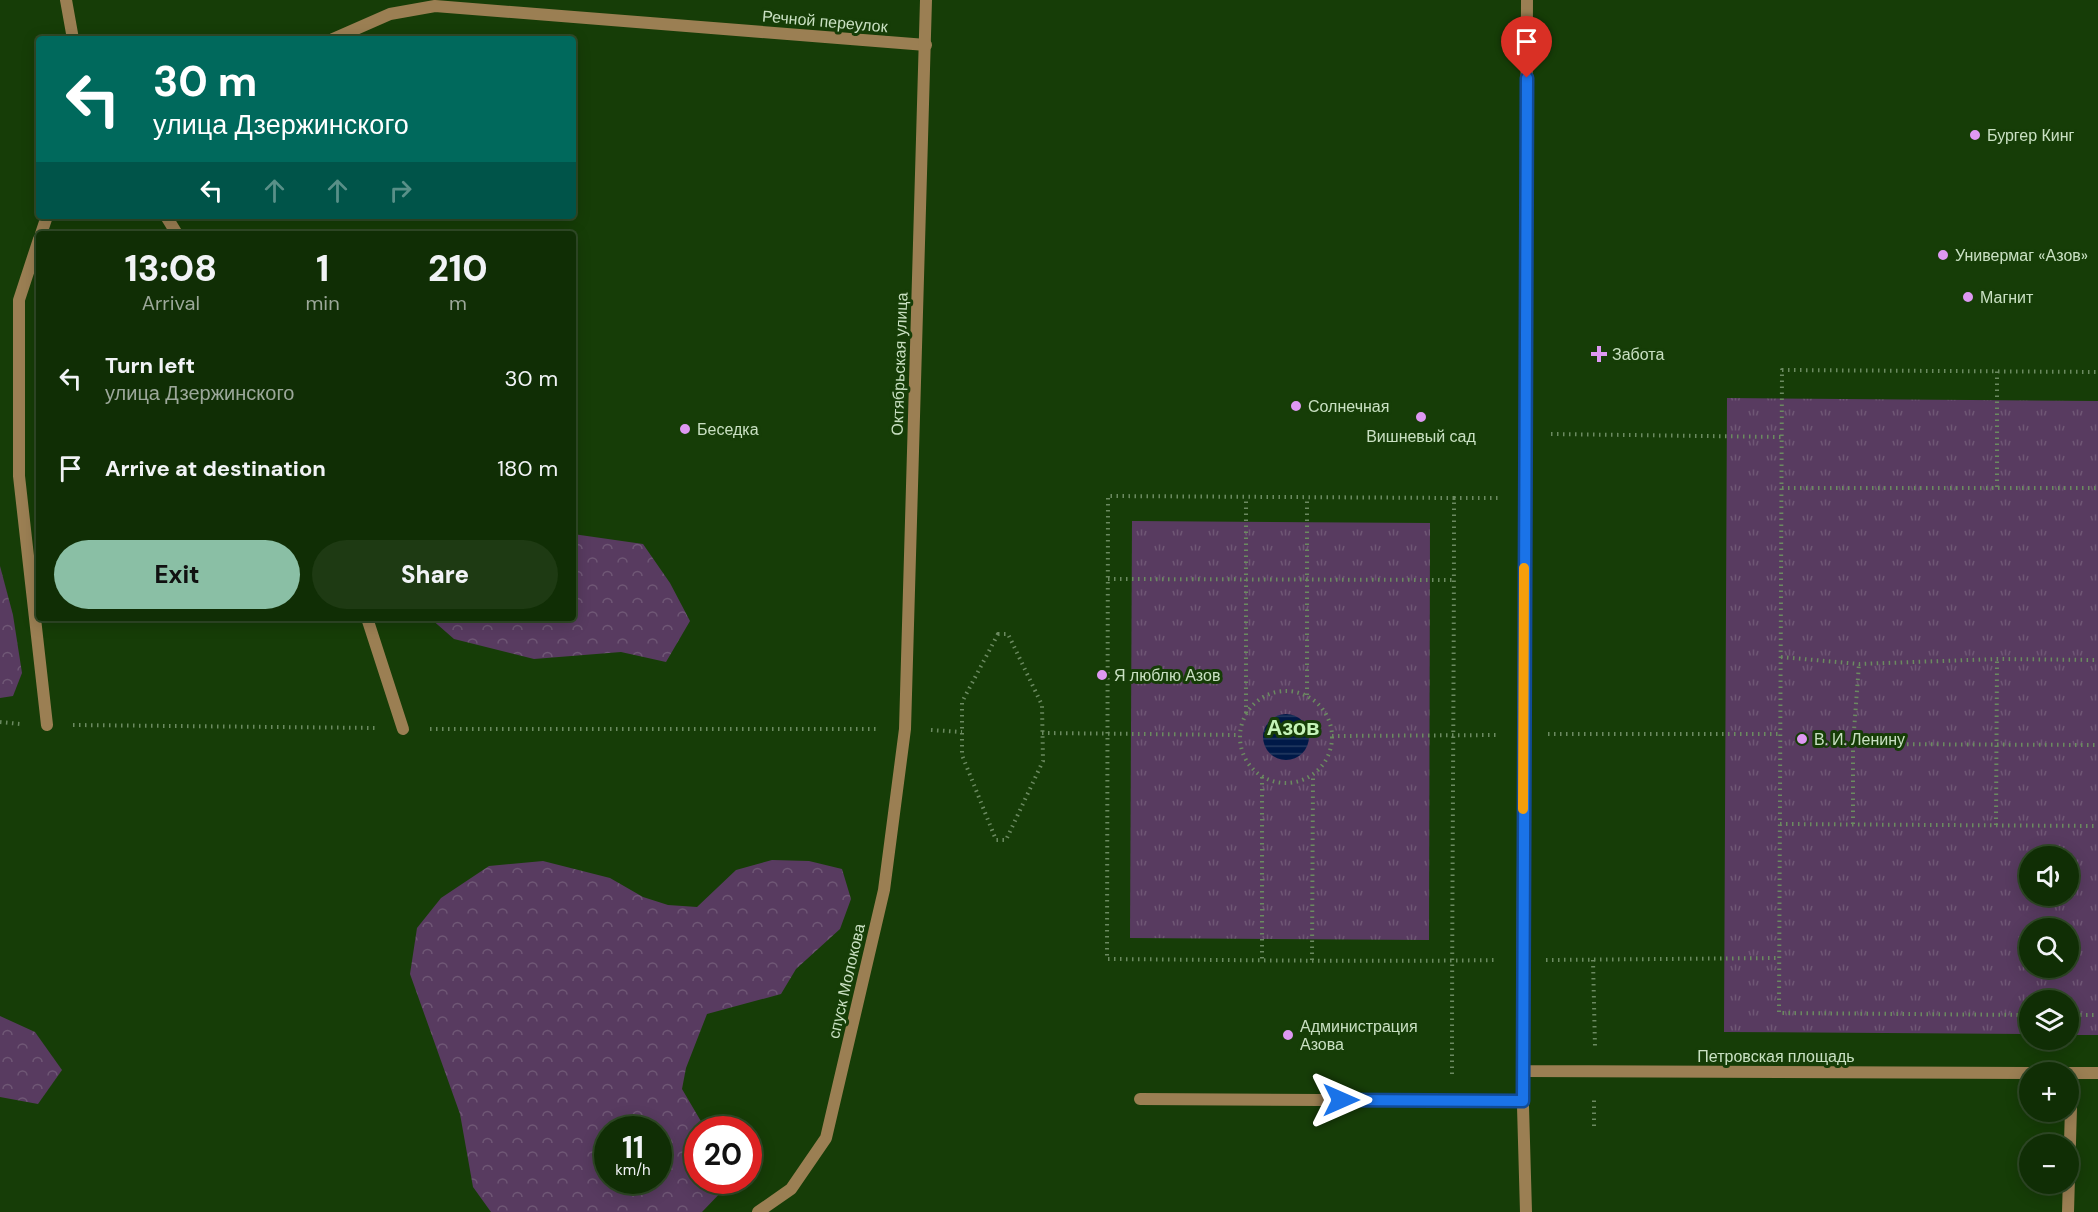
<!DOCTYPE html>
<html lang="en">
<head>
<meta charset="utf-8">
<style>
  body { margin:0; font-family:"DM Sans",sans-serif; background:#1e3a13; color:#f1f3f6; height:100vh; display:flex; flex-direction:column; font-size:22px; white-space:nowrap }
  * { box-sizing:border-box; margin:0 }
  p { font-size:20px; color:#9ca89a }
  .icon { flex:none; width:33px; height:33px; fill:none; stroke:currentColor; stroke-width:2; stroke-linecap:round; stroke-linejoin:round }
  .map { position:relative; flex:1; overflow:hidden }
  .panel { position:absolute; left:36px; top:231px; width:540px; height:390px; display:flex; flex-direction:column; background:#102e05; border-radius:6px; box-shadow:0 3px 15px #0003,0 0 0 2px #304a27 }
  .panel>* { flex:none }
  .banner { position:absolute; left:36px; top:36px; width:540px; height:183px; border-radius:6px; box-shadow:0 3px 15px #0003,0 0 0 2px #304a27; background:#00695c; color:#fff; overflow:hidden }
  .controls { position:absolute; left:2019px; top:846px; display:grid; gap:12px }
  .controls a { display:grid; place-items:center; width:60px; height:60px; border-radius:50%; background:#102e05; box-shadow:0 3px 15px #0003,0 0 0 2px #304a27; font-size:30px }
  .speed { position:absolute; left:594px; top:1116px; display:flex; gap:12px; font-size:30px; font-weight:700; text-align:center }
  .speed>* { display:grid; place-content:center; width:78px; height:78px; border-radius:50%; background:#102e05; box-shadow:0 3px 15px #0003,0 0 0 2px #304a27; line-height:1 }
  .speed small { font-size:15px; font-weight:400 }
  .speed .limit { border:9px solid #d22; background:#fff; color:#111 }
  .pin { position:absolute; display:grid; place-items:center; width:51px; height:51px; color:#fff; margin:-62px -26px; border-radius:50% 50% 50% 0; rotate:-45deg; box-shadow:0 0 6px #0007 }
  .pin .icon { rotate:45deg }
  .me { position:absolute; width:66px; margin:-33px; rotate:90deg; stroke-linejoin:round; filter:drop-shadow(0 0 4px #0008) }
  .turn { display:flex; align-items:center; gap:21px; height:126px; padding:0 18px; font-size:27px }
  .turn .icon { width:78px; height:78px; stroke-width:2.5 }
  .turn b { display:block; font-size:42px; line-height:51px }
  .lanes { display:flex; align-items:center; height:57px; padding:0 18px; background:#0003; justify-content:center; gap:30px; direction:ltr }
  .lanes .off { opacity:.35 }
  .eta { display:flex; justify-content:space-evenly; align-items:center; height:102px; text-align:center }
  .eta b { font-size:36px; font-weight:800; line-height:42px }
  .cta { display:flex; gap:12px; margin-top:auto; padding:12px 18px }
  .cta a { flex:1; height:69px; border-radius:36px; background:#8abfa5; color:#111; font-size:24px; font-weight:800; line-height:69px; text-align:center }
  .cta a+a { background:#1e3a13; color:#f1f3f6 }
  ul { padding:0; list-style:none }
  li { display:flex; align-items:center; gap:18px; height:90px; padding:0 18px }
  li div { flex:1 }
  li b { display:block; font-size:22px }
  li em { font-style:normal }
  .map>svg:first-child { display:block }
  .forest { fill:url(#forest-crowns); fill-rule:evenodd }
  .park { fill:url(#park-tufts); fill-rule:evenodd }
  .water { fill:url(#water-rules) }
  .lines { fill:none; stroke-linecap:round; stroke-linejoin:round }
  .path { stroke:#6b8a60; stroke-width:4; stroke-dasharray:1.5 4.5; stroke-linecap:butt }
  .service { stroke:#9b7f53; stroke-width:12 }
  .minor { stroke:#9b7f53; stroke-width:12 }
  .tertiary { stroke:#9b7f53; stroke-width:12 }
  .route-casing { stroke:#114b97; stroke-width:15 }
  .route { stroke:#1a73e8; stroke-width:10 }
  .slow { stroke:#f59e0b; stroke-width:10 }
  .poi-dot { fill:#de98f2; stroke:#163d07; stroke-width:2 }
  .labels { text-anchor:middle; stroke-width:6; stroke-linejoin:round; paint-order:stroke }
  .street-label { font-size:16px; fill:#c9e0c2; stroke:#163d07 }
  .poi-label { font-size:16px; fill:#c9e0c2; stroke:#163d07; text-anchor:start }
  .district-label { font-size:22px; font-weight:bold; fill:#c5f3b8; stroke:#163d07 }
</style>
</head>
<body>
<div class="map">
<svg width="2098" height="1212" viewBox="0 0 2098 1212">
  <defs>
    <pattern id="forest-crowns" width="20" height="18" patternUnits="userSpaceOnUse" patternTransform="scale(1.5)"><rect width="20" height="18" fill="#583b60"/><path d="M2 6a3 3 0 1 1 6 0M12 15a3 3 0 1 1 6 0" fill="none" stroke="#6f5775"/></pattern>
    <pattern id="park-tufts" width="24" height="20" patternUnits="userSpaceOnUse" patternTransform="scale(1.5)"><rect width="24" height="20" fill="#583b60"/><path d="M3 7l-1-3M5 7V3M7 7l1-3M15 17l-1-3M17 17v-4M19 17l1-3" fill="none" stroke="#6f5775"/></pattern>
    <pattern id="water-rules" width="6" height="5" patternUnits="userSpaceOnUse" patternTransform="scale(1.5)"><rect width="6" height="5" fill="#001948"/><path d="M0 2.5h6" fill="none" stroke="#243a61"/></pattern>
  </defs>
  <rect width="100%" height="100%" fill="#163d07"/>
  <!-- forest -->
  <g class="forest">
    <polygon points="573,534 643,544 670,583 690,621 666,662 621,652 534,659 454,639 430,618 573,618"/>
    <polygon points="0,566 13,615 22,673 13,696 0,698"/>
    <path d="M772,860L809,861L842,869L851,899L840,929L796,969L781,994L707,1014L686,1068L682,1089L702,1123L709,1129L698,1130V1180L730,1181L725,1188L702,1212H491L473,1187L460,1114L410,974L417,928L441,898L489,866L543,861L610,878L643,897L668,905L697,907L736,870ZM608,1130H658V1180H608Z"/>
    <polygon points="0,1016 35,1032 62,1070 38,1104 0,1097"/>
  </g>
  <!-- park -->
  <g class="park">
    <path d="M1727,398L2098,401V1035H2069L2068,1000H2030L2029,1034L1724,1032ZM2030,856H2068V896H2030ZM2030,928H2068V968H2030Z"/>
    <polygon points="1132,521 1430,523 1429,940 1130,938"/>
  </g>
  <!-- water -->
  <circle class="water" cx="1286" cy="737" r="23"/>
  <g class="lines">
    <!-- path -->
    <g class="path">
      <polyline points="1551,434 1781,437"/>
      <polyline points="1997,487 1997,371"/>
      <polyline points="1782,488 2098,488"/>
      <polyline points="1454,498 1500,498"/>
      <polyline points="1108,579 1454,580"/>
      <polygon points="998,634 1008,634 1042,705 1043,761 1006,840 996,840 962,755 962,702"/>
      <polyline points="1781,657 1859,664 1997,659 2098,660"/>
      <circle cx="1286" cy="737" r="46"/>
      <polyline points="1307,695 1307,497"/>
      <polyline points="1246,713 1246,497"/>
      <polyline points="0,722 20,724"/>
      <polyline points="73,725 377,728"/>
      <polyline points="430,729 878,729"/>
      <polyline points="931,730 962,732"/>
      <polyline points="1042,733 1240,735"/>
      <polyline points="1548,734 1781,734"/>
      <polyline points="1332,736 1499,735"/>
      <polyline points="1853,744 2098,745"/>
      <polyline points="1262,777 1262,960"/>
      <polyline points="1780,824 2098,826"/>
      <polyline points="1853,824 1853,744 1859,664"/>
      <polyline points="1996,825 1997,659"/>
      <polyline points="1312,960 1313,775"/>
      <polyline points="1546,960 1780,958"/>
      <polyline points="1593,960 1595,1047"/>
      <polyline points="2030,1015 1779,1013 1782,370 2098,372"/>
      <polyline points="2068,1015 2098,1015"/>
      <path d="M1452,1074C1452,882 1454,690 1454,498L1108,496L1107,959C1237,960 1367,962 1497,960"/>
      <polyline points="1594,1126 1594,1096"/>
    </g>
    <!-- service -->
    <g class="service">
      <polyline points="41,234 47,216"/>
      <polyline points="39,239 19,300 19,476 47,725"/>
      <polyline points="367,618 403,729"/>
      <polyline points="1140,1099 1523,1101"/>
      <polyline points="2068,1212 2072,1073"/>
    </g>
    <!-- minor -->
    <g class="minor">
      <polyline points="66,0 73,39"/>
      <polyline points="333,39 390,14 435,6 926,45"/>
      <polyline points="166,216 177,234"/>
      <polyline points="1522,1071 1526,1212"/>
      <polyline points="758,1212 791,1189 826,1138 884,890 905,729 926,0"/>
    </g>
    <!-- tertiary -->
    <g class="tertiary">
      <polyline points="1527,0 1522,1071 2030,1073"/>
      <polyline points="2068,1073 2098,1073"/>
    </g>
  </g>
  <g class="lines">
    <defs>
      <polyline id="route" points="1341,1100 1523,1101 1527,78"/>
    </defs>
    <!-- route casing -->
    <use href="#route" class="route-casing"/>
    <!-- route -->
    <use href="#route" class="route"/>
    <!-- slow -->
    <polyline class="slow" points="1523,809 1524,568"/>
  </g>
  <!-- markers -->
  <g class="poi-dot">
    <circle cx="1975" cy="135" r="6"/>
    <circle cx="1943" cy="255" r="6"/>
    <circle cx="1968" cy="297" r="6"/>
    <path d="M1596 345h6v6h6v6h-6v6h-6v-6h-6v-6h6z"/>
    <circle cx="1296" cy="406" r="6"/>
    <circle cx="1421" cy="417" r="6"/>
    <circle cx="685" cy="429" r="6"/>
    <circle cx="1102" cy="675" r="6"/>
    <circle cx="1802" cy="739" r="6"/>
    <circle cx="1288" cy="1035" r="6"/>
  </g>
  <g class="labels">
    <!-- street labels -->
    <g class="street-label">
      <text transform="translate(825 21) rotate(5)" y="6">Речной переулок</text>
      <text transform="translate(899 364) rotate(-88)" y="6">Октябрьская улица</text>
      <text transform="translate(846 981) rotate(-77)" y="6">спуск Молокова</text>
      <text x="1776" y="1062">Петровская площадь</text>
    </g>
    <!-- poi labels -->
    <g class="poi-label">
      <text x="1987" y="141">Бургер Кинг</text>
      <text x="1955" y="261">Универмаг «Азов»</text>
      <text x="1980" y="303">Магнит</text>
      <text x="1612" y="360">Забота</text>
      <text x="1308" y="412">Солнечная</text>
      <text x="697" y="435">Беседка</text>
      <text x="1421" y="442" text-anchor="middle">Вишневый сад</text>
      <text x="1114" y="681">Я люблю Азов</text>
      <text x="1814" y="745">В. И. Ленину</text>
      <text x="1300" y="1032">Администрация<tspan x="1300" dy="18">Азова</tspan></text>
    </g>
    <!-- district labels -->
    <g class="district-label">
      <text x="1293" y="735">Азов</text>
    </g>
  </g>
</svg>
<div class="controls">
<a><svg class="icon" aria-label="sound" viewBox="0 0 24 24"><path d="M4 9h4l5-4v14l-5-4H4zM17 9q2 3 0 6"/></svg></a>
<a><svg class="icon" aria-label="search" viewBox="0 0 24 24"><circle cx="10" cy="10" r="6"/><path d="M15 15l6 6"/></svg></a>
<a><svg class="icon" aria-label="layers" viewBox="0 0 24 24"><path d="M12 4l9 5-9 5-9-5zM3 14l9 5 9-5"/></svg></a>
<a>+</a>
<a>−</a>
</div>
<div class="speed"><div>11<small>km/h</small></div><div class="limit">20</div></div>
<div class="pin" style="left:1527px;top:78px;background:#d93025"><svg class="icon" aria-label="arrive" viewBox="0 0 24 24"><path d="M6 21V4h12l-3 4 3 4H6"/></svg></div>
<svg class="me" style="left:1341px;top:1100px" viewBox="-20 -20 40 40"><path d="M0-17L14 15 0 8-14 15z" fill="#1a73e8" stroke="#fff" stroke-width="4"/></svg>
<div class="banner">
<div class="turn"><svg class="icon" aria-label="left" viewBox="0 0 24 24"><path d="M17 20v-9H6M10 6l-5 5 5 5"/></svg><div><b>30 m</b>улица Дзержинского</div></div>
<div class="lanes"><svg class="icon" aria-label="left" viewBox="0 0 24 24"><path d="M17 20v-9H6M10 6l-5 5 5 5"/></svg><svg class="icon off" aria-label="ahead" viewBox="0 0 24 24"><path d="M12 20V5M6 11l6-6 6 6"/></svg><svg class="icon off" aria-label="ahead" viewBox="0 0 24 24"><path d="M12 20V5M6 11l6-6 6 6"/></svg><svg class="icon off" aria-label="right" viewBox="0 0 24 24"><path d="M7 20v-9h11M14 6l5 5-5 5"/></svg></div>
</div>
<section class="panel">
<div class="eta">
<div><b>13:08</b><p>Arrival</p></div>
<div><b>1</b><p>min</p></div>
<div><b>210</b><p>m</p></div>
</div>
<ul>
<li><svg class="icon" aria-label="left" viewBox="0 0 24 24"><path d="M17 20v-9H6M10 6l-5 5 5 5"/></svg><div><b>Turn left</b><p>улица Дзержинского</p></div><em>30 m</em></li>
<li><svg class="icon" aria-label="arrive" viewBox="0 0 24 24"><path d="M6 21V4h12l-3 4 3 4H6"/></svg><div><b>Arrive at destination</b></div><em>180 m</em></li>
</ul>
<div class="cta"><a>Exit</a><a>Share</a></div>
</section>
</div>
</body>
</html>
